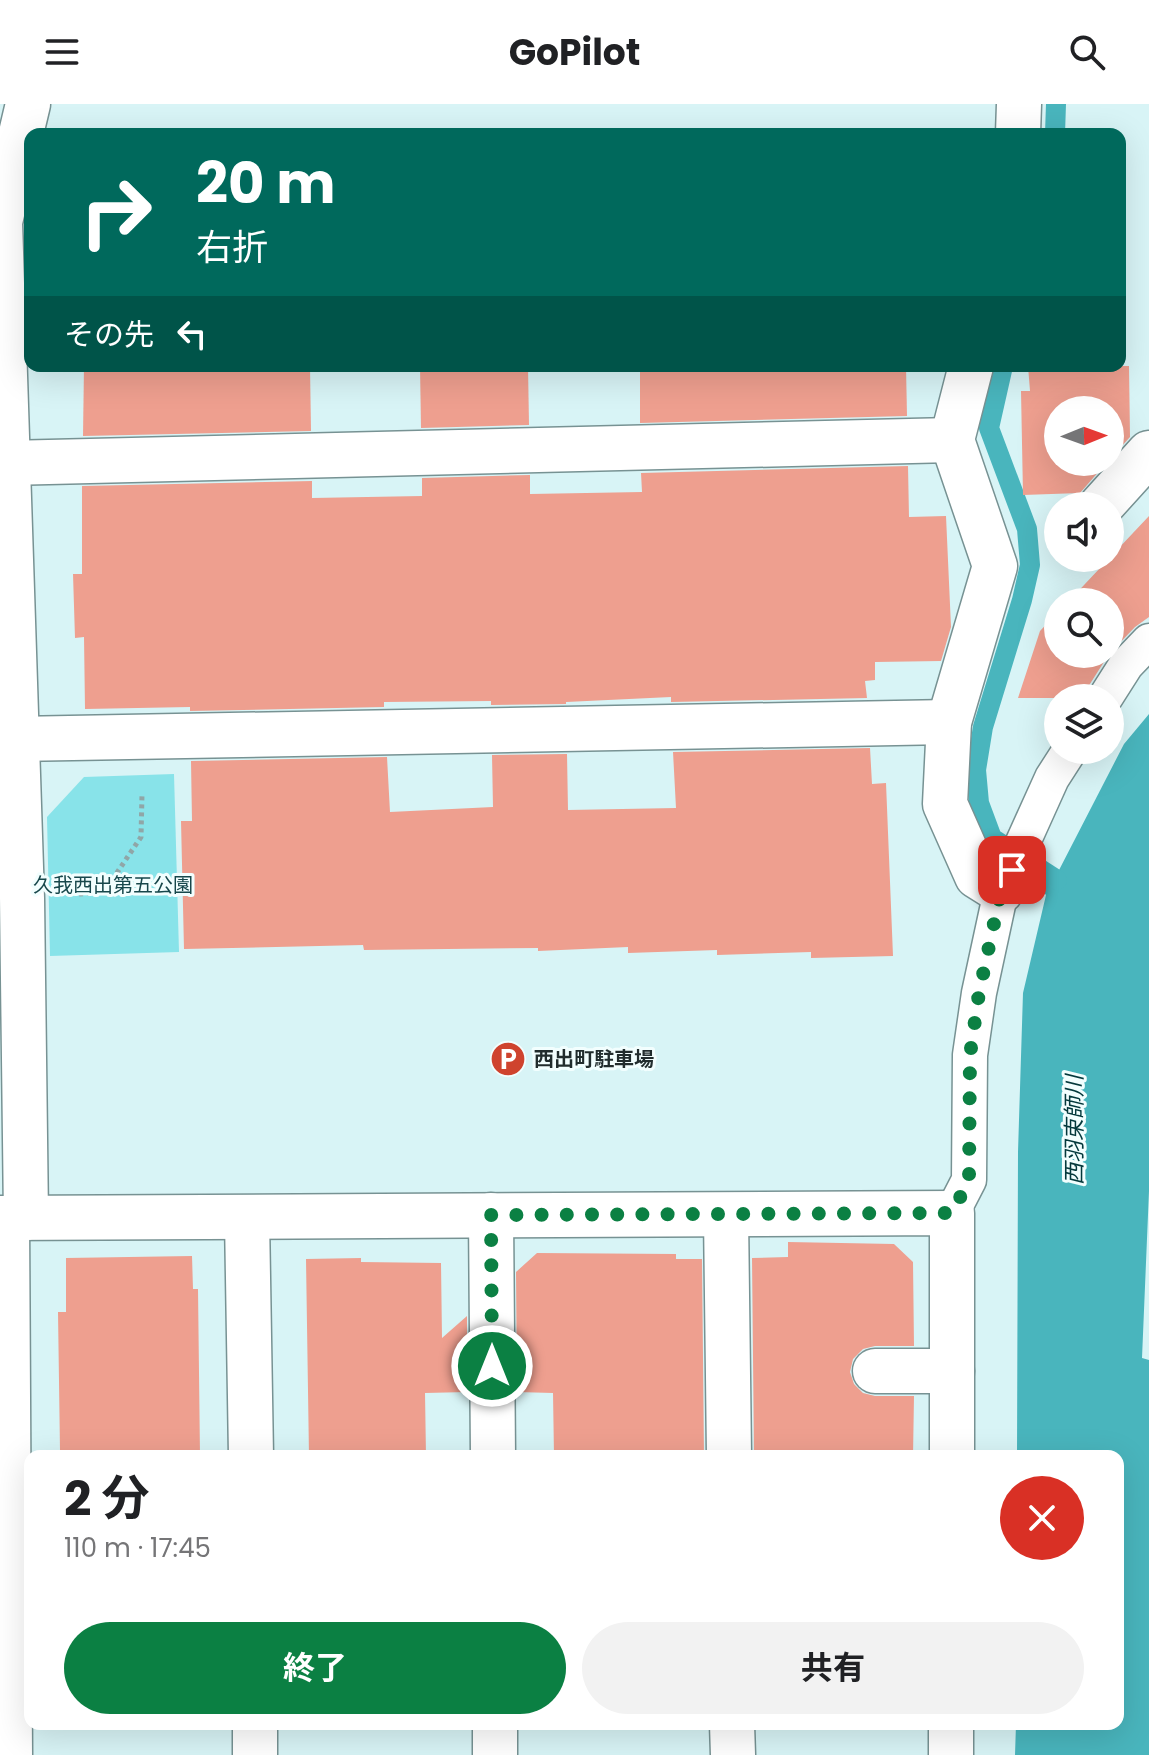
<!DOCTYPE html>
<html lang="ja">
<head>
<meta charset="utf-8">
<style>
  body { margin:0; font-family:Poppins,"Noto Sans JP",sans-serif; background:#f2f2f2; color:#202124; height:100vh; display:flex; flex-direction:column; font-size:30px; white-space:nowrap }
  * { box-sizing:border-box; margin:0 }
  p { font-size:26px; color:#757577 }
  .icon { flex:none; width:44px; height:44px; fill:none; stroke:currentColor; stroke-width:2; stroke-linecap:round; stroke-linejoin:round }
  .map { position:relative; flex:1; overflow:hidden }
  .drawer { position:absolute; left:24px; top:1346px; width:1100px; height:280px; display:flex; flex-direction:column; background:#fff; border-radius:16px; box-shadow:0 8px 32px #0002 }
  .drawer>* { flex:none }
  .guide { position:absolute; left:24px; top:24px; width:1102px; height:244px; border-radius:16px; box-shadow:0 8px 32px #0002; background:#00695c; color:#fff; overflow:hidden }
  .needle { width:52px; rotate:89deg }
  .fabs { position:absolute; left:1044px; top:292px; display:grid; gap:16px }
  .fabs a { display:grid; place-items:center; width:80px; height:80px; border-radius:50%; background:#fff; box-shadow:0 8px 32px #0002; font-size:40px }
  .pin { position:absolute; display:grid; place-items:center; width:68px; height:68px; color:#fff; margin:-34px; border-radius:16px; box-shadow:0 4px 12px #0006 }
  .me { position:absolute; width:88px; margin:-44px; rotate:0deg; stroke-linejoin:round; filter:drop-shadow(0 0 6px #0008) }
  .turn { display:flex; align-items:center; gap:28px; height:168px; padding:0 40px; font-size:36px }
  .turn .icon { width:104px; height:104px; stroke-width:2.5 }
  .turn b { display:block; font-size:56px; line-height:68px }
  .then { display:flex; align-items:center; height:76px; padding:0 40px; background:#0003; gap:16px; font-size:30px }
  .round { display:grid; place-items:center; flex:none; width:84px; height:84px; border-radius:42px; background:#f2f2f2 }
  .summary { display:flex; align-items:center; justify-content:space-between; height:136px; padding:0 40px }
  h1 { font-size:48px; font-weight:700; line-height:60px }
  .cta { display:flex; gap:16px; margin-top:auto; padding:16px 40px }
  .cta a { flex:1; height:92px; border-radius:48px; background:#0b8043; color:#fff; font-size:32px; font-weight:700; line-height:92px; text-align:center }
  .cta a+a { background:#f2f2f2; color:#202124 }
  header { display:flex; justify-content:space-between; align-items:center; height:104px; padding:0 40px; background:#fff; font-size:36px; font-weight:700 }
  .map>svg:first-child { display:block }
  .green { fill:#88e3e9 }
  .water { fill:#49b5bd }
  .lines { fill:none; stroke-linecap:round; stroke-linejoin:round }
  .stream { stroke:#49b5bd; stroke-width:20 }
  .building { fill:#ee9f8f }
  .lane-casing { stroke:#779293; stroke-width:37 }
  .street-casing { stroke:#779293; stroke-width:47 }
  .path { stroke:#90a6a7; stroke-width:5; stroke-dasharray:4 4; stroke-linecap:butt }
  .lane { stroke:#fff; stroke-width:34 }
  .street { stroke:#fff; stroke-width:44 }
  .route { stroke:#0b8043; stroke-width:14; stroke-dasharray:0 25.2 }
  .labels { text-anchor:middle; stroke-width:6; stroke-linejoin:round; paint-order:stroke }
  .park-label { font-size:20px; fill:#17474b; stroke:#f2fefe }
  .poi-label { font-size:20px; font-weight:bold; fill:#212c2d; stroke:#f2fefe; text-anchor:start }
  .water-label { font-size:22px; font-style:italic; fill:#03383b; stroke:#f2fefe }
</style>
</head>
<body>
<header><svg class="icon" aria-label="menu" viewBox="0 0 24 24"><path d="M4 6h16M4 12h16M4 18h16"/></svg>GoPilot<svg class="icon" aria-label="search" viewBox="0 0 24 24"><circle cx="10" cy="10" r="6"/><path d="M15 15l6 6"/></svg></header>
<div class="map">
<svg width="1149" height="1651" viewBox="0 0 1149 1651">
  <rect width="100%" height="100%" fill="#d8f4f6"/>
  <!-- green -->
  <polygon class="green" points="174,670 179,848 50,852 47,713 84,673"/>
  <!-- water -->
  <polygon class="water" points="1149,610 1149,1087 1142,1254 1149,1256 1149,1651 1015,1651 1016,1620 1118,1620 1118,1352 1017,1352 1018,1048 1023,889 1046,791 1031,772 1038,759 1057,770 1124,640"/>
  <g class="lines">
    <!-- stream -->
    <g class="stream">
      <polyline points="1055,30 1056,0"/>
      <polyline points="1003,262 989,324 1027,425 1030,461 1022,496 983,623 976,666 979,699 992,734 1057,776"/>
    </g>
  </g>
  <!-- building -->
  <g class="building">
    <polygon points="84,262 310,262 311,327 83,332"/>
    <polygon points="420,262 528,262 529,321 421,324"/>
    <polygon points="640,262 906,262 907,312 640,319"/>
    <polygon points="1028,262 1129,262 1130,333 1110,355 1110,306 1058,306 1058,358 1107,358 1080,389 1023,391 1021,287 1030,287"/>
    <polygon points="908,362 909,413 946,412 951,523 941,557 875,558 875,576 865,577 867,594 671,598 671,593 566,598 566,600 491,601 491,597 384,598 384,603 190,607 190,603 85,605 84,533 75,534 73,470 82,470 82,382 312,377 312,394 422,392 422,374 530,371 530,390 642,388 641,369"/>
    <polygon points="1149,412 1149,513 1135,523 1110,549 1110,498 1068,498"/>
    <polygon points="1058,508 1058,550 1109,550 1088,583 1085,594 1018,594 1040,527"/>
    <polygon points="870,644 872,680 886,679 893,852 811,854 811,848 717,851 717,846 628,849 628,843 538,847 538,844 364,846 363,841 184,845 181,717 192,717 191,657 387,653 390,708 493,703 492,651 567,650 568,706 676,704 673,648"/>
    <polygon points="788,1138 894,1140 913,1158 914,1242 875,1242 863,1245 853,1255 850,1268 854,1280 863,1289 875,1292 914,1292 913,1352 754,1352 752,1154 788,1153"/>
    <polygon points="537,1149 676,1150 676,1155 702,1155 704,1352 554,1352 553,1289 517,1288 516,1168"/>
    <polygon points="192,1152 193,1185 198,1185 200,1352 134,1352 134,1347 60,1347 58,1208 66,1208 66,1154"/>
    <polygon points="361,1154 361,1158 441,1159 442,1234 467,1212 467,1288 425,1289 426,1352 309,1352 306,1155"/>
  </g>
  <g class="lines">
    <defs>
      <g id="lane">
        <polyline points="1105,594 1126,561 1149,537"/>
        <polyline points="952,1109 969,1076 970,951 979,889 1001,787 1052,674 1070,646"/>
      </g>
      <g id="street">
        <polyline points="1018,30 1019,0"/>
        <polyline points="971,262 952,336 995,462 949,618 945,700 977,772 1001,787"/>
        <polyline points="7,359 952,336"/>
        <polyline points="1101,402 1149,349"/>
        <polyline points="16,635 949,618"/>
        <polyline points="491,1111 493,1352"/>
        <polyline points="726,1111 729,1352"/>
        <polyline points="0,1114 952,1109 952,1352"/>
        <polyline points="7,1114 10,1651"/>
        <polyline points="26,1114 22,794 0,118 28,0"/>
        <polyline points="247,1114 251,1352"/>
        <polyline points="875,1267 952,1267"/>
        <polyline points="255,1620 255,1651"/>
        <polyline points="495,1620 495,1651"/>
        <polyline points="732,1620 733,1651"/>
        <polyline points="951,1651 951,1620"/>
      </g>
    </defs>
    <!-- lane casing -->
    <use href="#lane" class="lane-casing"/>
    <!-- street casing -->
    <use href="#street" class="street-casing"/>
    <!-- path -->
    <polyline class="path" points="79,790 104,788 141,733 142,690"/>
    <!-- lane -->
    <use href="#lane" class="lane"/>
    <!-- street -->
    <use href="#street" class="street"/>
  </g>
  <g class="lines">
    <!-- route -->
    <polyline class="route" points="492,1262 491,1111 952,1109 969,1076 970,951 979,889 1001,787 1012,766"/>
  </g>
  <!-- icons -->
  <defs>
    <symbol id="parking-disc" viewBox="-11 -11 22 22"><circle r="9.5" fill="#cf432e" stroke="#f2fefe"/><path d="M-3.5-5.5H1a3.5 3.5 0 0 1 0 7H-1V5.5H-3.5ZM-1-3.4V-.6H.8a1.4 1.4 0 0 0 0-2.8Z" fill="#fff"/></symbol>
  </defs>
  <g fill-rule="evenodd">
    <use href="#parking-disc" x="488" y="935" width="40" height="40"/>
  </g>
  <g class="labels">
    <!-- park labels -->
    <g class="park-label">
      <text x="113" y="788">久我西出第五公園</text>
    </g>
    <!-- poi labels -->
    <g class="poi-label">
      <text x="534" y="962">西出町駐車場</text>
    </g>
    <!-- water labels -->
    <g class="water-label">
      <text transform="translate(1074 1026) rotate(-90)" y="8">西羽束師川</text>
    </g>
  </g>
</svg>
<div class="fabs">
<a><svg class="needle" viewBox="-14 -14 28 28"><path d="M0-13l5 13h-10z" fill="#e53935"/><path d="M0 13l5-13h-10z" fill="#757577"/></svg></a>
<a><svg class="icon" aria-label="sound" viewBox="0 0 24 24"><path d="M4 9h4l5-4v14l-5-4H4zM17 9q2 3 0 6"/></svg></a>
<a><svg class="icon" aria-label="search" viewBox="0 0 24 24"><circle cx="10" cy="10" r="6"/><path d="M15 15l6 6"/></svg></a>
<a><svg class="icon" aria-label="layers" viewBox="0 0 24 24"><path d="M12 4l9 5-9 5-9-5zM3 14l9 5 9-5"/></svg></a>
</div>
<div class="pin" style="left:1012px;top:766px;background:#d93025"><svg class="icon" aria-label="arrive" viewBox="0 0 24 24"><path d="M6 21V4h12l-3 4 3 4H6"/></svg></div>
<svg class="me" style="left:492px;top:1262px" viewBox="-20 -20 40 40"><circle r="17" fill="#0b8043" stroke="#fff" stroke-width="3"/><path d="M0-11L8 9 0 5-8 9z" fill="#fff"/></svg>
<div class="guide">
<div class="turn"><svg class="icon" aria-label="right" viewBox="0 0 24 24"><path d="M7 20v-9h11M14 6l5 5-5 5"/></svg><div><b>20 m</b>右折</div></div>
<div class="then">その先<svg class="icon" aria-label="left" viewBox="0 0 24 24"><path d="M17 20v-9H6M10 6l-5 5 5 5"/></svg></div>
</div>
<section class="drawer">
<div class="summary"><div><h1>2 分</h1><p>110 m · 17:45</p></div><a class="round" style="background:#d93025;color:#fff"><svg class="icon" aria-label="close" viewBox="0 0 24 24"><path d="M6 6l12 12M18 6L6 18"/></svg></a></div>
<div class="cta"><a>終了</a><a>共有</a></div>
</section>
</div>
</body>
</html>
